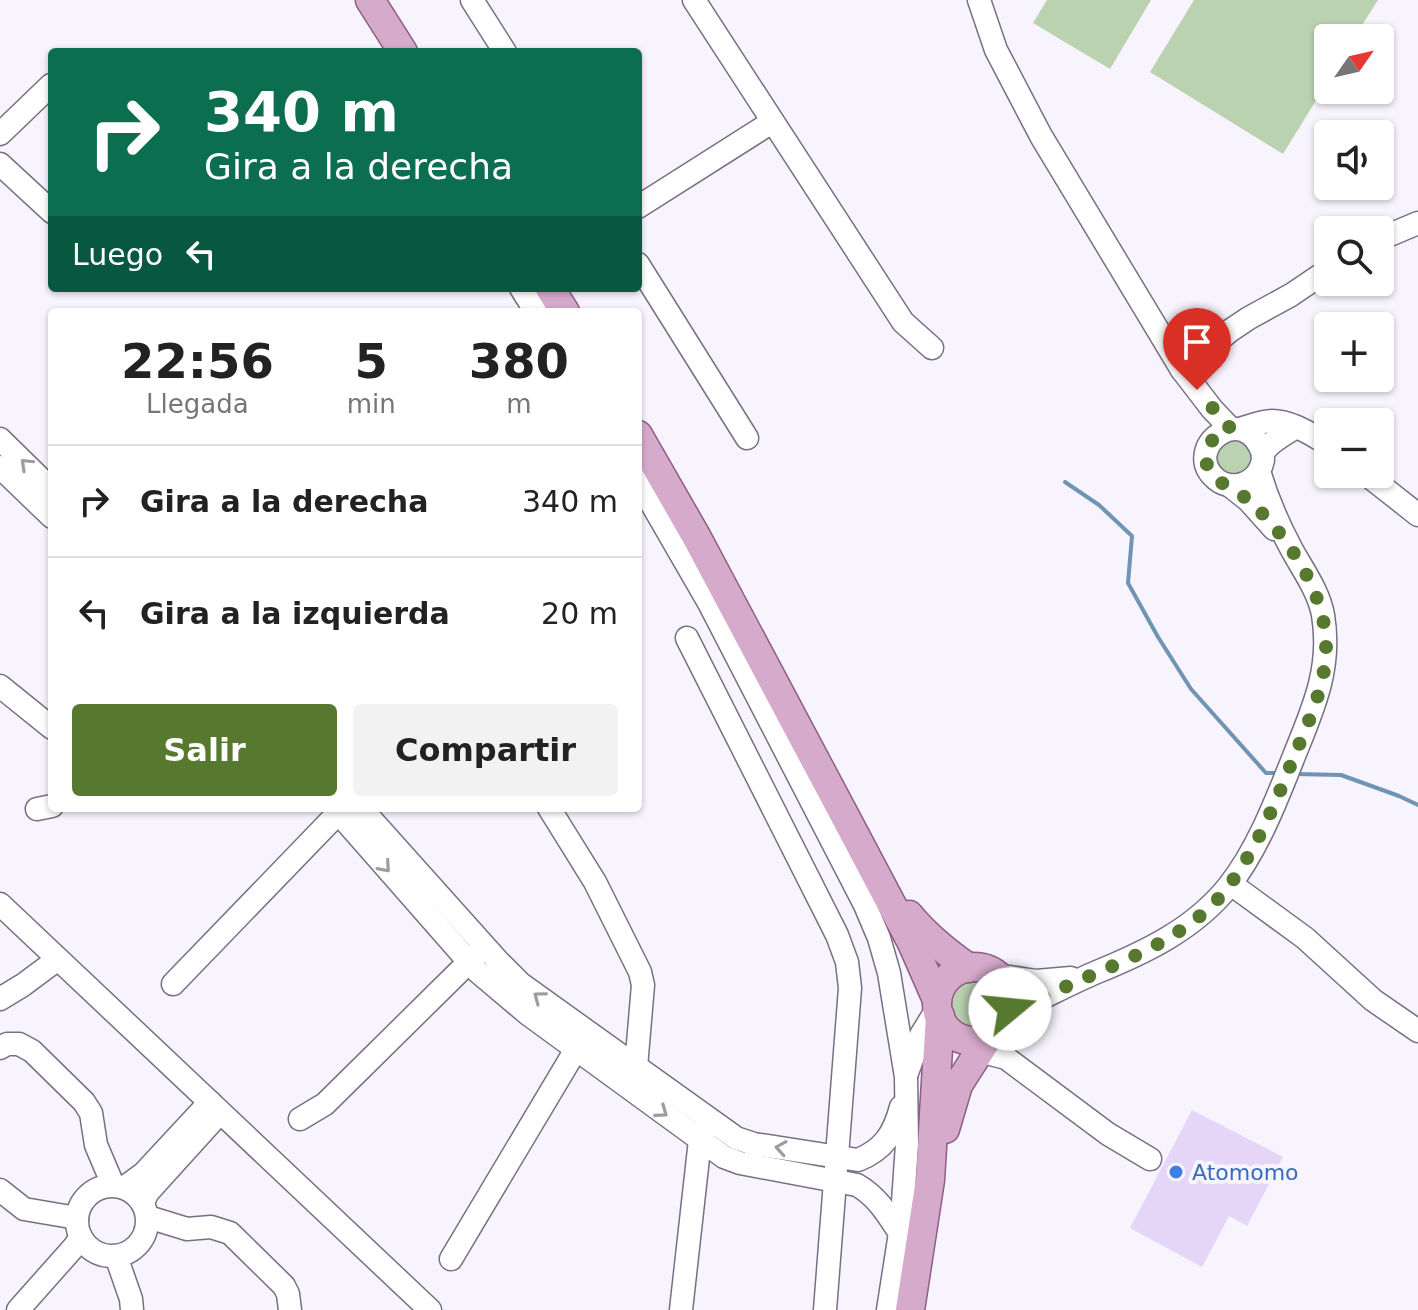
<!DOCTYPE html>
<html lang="es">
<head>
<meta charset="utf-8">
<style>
  body { margin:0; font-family:"DejaVu Sans",sans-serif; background:#f2f2f2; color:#222; height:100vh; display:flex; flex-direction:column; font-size:30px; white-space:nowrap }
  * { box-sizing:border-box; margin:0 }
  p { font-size:26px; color:#767676 }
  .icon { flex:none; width:44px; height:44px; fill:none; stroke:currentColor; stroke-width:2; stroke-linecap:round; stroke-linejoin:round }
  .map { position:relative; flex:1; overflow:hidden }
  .sheet { position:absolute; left:48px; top:308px; width:594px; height:504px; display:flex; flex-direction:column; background:#fff; border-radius:8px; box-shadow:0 2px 6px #0004 }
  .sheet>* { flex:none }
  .banner { position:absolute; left:48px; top:48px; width:594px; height:244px; border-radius:8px; box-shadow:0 2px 6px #0004; background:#0b6e4f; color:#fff; overflow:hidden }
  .needle { width:52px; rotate:56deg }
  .fabs { position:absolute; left:1314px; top:24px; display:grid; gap:16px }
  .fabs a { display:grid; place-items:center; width:80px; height:80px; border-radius:8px; background:#fff; box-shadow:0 2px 6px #0004; font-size:40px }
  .pin { position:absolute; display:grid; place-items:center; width:68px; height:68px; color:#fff; margin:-82px -34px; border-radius:50% 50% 50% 0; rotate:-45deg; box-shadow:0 0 8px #0007 }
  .pin .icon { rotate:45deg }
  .me { position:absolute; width:88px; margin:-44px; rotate:73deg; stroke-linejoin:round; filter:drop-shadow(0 0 6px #0008) }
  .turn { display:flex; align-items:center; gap:28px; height:168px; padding:0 24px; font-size:36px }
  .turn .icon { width:104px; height:104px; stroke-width:2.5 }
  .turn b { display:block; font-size:56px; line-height:68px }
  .then { display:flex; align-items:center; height:76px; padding:0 24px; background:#0003; gap:16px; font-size:30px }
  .eta { display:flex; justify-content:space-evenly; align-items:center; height:136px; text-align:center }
  .eta b { font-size:48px; font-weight:700; line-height:56px }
  .cta { display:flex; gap:16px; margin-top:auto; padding:16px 24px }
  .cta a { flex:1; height:92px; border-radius:8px; background:#57782f; color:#fff; font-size:32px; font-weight:700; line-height:92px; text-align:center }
  .cta a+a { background:#f2f2f2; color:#222 }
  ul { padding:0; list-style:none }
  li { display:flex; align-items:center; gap:24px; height:112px; padding:0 24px; border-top:2px solid #e0e0e0 }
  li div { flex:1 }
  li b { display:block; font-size:30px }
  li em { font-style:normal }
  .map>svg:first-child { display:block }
  .green { fill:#bbd2b1 }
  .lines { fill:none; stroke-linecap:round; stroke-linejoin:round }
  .stream { stroke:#7094b3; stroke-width:4 }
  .building { fill:#e5d5f7 }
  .minor-casing { stroke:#776f84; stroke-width:25 }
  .major-casing { stroke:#8e5d85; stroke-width:31 }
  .minor { stroke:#fff; stroke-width:22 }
  .major { stroke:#d6aacb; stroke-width:28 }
  .oneway { stroke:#9e9ca0 }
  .route { stroke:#57782f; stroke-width:14; stroke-dasharray:0 25.2 }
  .shop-dot { fill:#3f7fe0; stroke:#f8f4fe; stroke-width:3 }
  .labels { text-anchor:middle; stroke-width:8; stroke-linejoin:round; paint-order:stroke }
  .shop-label { font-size:22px; fill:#366cbe; stroke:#f8f4fe; text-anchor:start }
</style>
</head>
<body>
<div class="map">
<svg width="1418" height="1310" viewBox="0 0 1418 1310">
  <rect width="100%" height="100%" fill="#f8f4fe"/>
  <!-- green -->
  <g class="green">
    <polygon points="1047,0 1151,0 1110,69 1033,23"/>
    <polygon points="1194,0 1378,0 1354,38 1328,38 1328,81 1283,154 1150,72"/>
    <polygon points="1244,434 1256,469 1223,479 1210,451"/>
    <circle cx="975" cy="1004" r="26"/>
  </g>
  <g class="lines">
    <!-- stream -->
    <g class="stream">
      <polyline points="1065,482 1099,505 1132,536 1128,583 1158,637 1191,689 1266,773 1278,773"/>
      <polyline points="1295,774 1341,775 1399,796 1418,805"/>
    </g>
  </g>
  <!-- building -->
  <polygon class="building" points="1192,1110 1283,1157 1247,1226 1229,1216 1202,1267 1130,1228"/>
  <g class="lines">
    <defs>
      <g id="minor">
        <polyline points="472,0 505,52"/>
        <polyline points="694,0 903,322 932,348"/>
        <polyline points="979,0 996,50 1041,136 1182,370 1212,409 1231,429"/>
        <polyline points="0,134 51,85"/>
        <polyline points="0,164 52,212"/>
        <polyline points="638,207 772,122"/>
        <polyline points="1380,239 1418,223"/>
        <polyline points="638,264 747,438"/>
        <polyline points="521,288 536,312"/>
        <polyline points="1182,370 1231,330 1249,318 1291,295 1328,270"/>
        <path d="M1240,429C1250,426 1262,421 1272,421C1292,421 1312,435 1328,444"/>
        <polyline points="0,439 52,490"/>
        <path d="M1263,454C1245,399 1180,448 1216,479C1224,486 1236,487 1245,483C1255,479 1261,470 1263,460C1263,458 1262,456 1263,454C1267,443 1287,433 1296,427"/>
        <polyline points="0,467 52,517"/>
        <polyline points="1366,474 1418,515"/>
        <polyline points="638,480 709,603 865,905 879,938 889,973 906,1077 907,1144 903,1202 900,1233 888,1310"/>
        <polyline points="1229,485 1248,500 1274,529"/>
        <polyline points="687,638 837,935 847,962 850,988 825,1310"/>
        <polyline points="0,686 52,728"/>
        <path d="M334,808L477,971L528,1014L724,1157L740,1163L857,1185C878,1197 888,1215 901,1235"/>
        <path d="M361,808L498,961L521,984L736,1138L754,1144L858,1160C883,1150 894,1134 901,1107"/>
        <polyline points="549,808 595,882 640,972 643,985 636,1067 631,1078"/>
        <polyline points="37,809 52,806"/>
        <polyline points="1231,884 1305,938 1373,1000 1418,1031"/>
        <polyline points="0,904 430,1310"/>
        <polyline points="996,975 1036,981 1071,978"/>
        <polyline points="173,984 343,808"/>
        <polyline points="0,999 23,985 58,959"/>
        <path d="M1008,1018L1025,1006C1049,995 1073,982 1097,972C1146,952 1194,929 1228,887C1257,851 1277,799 1294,756C1313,709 1332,668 1323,615C1319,592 1303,570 1292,550C1278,524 1267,498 1259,471"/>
        <polyline points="0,1048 7,1044 19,1044 32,1051 84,1102 91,1113 96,1145 113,1185"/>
        <polyline points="979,1051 1006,1058 1108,1134 1150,1159"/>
        <polyline points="907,1073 921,1035 937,1009"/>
        <polyline points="300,1119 325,1104 478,953"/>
        <circle cx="112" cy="1221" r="35"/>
        <polyline points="125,1187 144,1173 210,1102"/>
        <polyline points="0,1190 24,1209 77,1218"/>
        <polyline points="143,1202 148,1192 215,1118"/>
        <polyline points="148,1217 187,1229 211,1227 230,1233 284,1286 288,1294 290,1310"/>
        <polyline points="116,1256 131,1299 132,1310"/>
        <polyline points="451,1259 584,1036"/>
        <polyline points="18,1310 74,1247 81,1237"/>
        <polyline points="681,1310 700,1140 704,1132"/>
      </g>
      <g id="major">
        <polyline points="370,0 403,52"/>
        <polyline points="550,288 565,312"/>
        <polyline points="638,435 696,536 847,820 912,943 937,1000"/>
        <path d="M909,915C927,937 946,952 969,968"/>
        <circle cx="974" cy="1004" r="37"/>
        <polyline points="945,1129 958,1085 988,1038"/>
        <polyline points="910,1310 930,1180 940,1016"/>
      </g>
    </defs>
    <!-- minor casing -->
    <use href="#minor" class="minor-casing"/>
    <!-- major casing -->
    <use href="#major" class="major-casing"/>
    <!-- minor -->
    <use href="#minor" class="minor"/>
    <!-- major -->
    <use href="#major" class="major"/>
  </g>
  <!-- one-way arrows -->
  <defs><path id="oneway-chevron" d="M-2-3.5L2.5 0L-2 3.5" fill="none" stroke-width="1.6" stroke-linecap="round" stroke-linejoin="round" transform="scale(2)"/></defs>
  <g class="oneway">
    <use href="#oneway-chevron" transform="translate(26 464) rotate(-136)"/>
    <use href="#oneway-chevron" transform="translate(385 867) rotate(49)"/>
    <use href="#oneway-chevron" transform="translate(539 997) rotate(-143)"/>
    <use href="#oneway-chevron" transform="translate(662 1112) rotate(36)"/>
    <use href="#oneway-chevron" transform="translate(781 1148) rotate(-171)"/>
  </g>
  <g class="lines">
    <!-- route -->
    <path class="route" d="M1010,1009L1008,1018L1025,1006C1049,995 1072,983 1097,973C1145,952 1199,928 1231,883C1258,845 1276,802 1293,759C1308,723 1327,684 1326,644C1325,591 1286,533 1247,499C1236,490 1215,482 1209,470C1200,451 1212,434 1231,429L1197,390"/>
  </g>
  <!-- markers -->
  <circle class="shop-dot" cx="1176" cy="1172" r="8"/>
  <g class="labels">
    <!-- shop labels -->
    <g class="shop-label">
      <text x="1192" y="1180">Atomomo</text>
    </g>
  </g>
</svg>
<div class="fabs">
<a><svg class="needle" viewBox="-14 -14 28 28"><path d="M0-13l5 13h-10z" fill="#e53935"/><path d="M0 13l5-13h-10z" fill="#767676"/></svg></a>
<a><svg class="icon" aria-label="sound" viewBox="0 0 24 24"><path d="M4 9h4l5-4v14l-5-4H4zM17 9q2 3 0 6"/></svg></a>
<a><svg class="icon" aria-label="search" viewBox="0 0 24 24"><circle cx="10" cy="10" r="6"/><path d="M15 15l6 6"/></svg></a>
<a>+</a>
<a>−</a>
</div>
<div class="pin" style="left:1197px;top:390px;background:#d93025"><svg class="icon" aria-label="arrive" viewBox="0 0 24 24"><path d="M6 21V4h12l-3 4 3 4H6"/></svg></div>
<svg class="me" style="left:1010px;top:1009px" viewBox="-20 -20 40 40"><circle r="19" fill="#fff"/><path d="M0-13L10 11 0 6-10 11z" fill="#57782f"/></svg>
<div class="banner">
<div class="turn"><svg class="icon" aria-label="right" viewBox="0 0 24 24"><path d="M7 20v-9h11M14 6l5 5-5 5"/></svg><div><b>340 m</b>Gira a la derecha</div></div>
<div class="then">Luego<svg class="icon" aria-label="left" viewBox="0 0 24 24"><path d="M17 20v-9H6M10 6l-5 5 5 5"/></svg></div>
</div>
<section class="sheet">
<div class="eta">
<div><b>22:56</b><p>Llegada</p></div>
<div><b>5</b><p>min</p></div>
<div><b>380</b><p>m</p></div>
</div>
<ul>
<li><svg class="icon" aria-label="right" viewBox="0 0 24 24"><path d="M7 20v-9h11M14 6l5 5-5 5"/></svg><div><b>Gira a la derecha</b></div><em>340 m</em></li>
<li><svg class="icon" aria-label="left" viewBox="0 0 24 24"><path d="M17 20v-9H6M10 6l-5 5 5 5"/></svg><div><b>Gira a la izquierda</b></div><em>20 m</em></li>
</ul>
<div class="cta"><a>Salir</a><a>Compartir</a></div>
</section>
</div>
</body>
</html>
